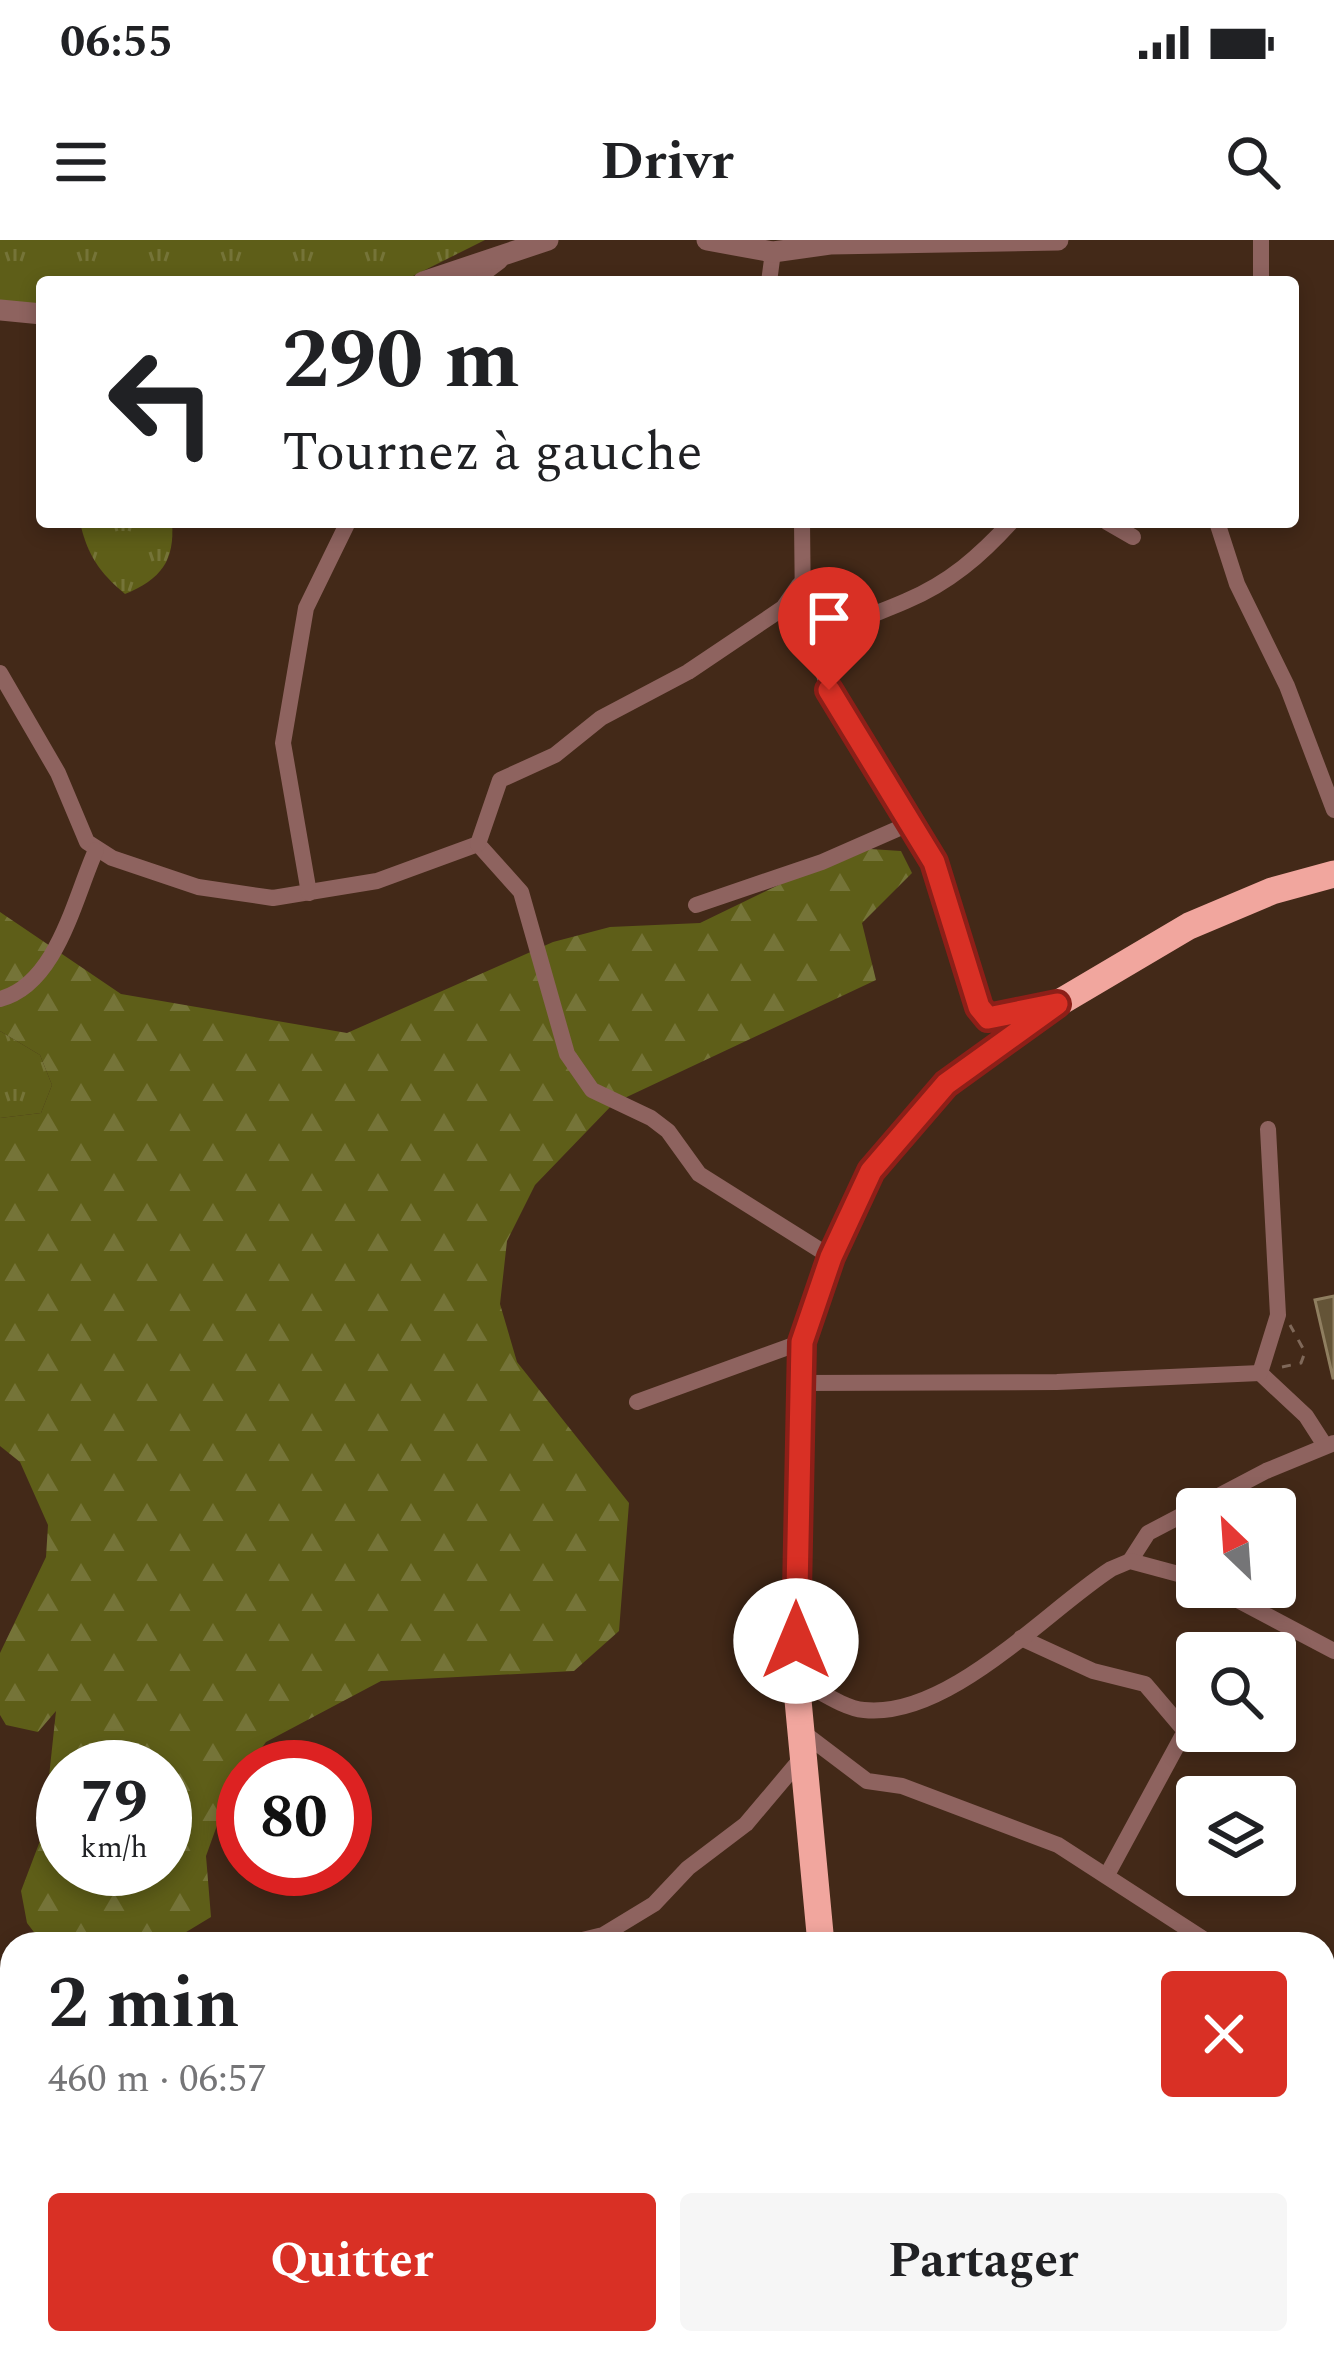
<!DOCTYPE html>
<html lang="fr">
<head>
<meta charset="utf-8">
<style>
  body { margin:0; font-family:Spectral,serif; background:#f6f6f6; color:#202124; height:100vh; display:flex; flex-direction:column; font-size:45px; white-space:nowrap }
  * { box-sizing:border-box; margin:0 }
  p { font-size:39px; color:#757577 }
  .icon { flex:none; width:66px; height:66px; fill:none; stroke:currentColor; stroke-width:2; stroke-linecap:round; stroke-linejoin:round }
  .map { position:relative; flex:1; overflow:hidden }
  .sheet { position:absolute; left:0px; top:1692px; width:1335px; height:423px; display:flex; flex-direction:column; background:#fff; border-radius:36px 36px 0 0; box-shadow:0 6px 18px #0003 }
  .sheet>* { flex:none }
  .banner { position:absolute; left:36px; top:36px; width:1263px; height:252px; border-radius:12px; box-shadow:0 6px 18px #0003; background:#fff; color:#202124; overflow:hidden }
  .needle { width:78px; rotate:335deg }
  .controls { position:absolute; left:1176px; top:1248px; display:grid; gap:24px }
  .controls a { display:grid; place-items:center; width:120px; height:120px; border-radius:12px; background:#fff; box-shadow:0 6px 18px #0003; font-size:60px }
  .speed { position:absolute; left:36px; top:1500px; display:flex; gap:24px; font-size:60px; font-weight:700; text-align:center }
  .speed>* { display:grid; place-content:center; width:156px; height:156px; border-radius:50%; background:#fff; box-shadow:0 6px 18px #0003; line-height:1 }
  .speed small { font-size:30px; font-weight:400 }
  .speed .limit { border:18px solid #d22; background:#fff; color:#111 }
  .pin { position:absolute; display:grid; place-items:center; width:102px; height:102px; color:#fff; margin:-123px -51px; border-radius:50% 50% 50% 0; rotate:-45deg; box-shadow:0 0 12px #0007 }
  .pin .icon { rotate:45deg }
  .me { position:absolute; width:132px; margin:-66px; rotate:0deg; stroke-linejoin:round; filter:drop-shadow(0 0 9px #0008) }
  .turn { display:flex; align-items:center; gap:42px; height:252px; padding:0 48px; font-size:54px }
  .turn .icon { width:156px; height:156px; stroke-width:2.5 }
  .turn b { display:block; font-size:84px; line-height:102px }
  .round { display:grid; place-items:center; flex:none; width:126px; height:126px; border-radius:12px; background:#f6f6f6 }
  .head { display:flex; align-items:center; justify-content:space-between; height:204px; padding:0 48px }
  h1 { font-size:72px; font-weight:700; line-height:90px }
  .action { display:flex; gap:24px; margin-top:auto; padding:24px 48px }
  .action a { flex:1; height:138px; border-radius:12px; background:#d93025; color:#fff; font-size:48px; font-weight:700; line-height:138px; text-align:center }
  .action a+a { background:#f6f6f6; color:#202124 }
  .status { display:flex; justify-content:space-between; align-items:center; height:84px; padding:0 60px; background:#fff; direction:ltr }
  .status svg { height:33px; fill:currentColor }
  header { display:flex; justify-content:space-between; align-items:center; height:156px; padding:0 48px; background:#fff; font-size:54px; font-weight:700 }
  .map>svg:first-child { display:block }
  .grass { fill:url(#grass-tufts) }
  .forest { fill:url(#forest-firs); fill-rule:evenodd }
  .building { fill:#645437; stroke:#8f7e60; stroke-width:3 }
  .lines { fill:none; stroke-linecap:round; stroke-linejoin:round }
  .path { stroke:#7f6859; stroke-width:3; stroke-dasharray:9 9; stroke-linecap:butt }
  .minor { stroke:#8e635f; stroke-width:16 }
  .tertiary { stroke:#8e635f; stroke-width:21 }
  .trunk { stroke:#f1a69e; stroke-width:27 }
  .route-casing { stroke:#8d1f18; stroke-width:30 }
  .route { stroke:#d93025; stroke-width:21 }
</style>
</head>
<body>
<div class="status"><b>06:55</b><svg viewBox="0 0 49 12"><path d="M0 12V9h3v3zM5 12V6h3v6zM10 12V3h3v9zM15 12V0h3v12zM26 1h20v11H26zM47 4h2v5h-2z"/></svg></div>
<header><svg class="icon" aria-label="menu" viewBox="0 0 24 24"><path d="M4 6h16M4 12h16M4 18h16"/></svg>Drivr<svg class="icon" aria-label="search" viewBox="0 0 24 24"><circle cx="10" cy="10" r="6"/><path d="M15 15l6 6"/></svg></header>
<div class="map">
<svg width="1334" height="2113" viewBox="0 0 1334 2113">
  <defs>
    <pattern id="grass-tufts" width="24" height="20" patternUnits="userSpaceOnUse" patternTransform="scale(3)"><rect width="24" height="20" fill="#5e5e18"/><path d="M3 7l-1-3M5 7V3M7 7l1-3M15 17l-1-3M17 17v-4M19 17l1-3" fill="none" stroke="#757438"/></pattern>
    <pattern id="forest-firs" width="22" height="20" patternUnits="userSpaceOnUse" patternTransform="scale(3)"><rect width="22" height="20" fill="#5e5e18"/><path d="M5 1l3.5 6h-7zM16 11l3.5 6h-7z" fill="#757438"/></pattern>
  </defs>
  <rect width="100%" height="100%" fill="#432918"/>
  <!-- grass -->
  <g class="grass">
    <polygon points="0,0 485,0 401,42 42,42 42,74 0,70"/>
    <path d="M80,282H172C175,321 161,339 125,354C100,333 87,315 80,282Z"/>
    <polygon points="0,791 40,815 52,845 41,873 0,878"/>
  </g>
  <!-- forest -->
  <g class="forest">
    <path d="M855,608L901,611L912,633L862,683L876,740L614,863L535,945L507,1001L500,1064L517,1122L629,1263L619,1391L574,1431L381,1441L266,1502L229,1552L206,1616L211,1677L173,1700L43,1704L27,1683L21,1651L43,1593L56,1471L38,1492L6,1485L0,1475V1413L46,1317L48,1285L20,1222L0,1206V878L41,873L52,845L40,815L0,791V672L121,754L347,793L553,702L610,687L700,683ZM63,1527H165V1629H63Z"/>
    <polygon points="1334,2003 1334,2113 1069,2113 1070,2103 1323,2103 1323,2004"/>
  </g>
  <!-- building -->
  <polygon class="building" points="1334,1056 1334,1138 1333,1138 1315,1060"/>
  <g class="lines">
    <!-- path -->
    <polyline class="path" points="1282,1127 1301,1123 1305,1112 1290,1085"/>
    <!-- minor -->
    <g class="minor">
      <polyline points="472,42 500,21"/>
      <polyline points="769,42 773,12"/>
      <polyline points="1261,42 1261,0"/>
      <polyline points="802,282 803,371 829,450 934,622 979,767 988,778 1045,766"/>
      <polyline points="1107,282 1133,297"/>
      <polyline points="1217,282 1237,344 1287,446 1334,570"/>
      <path d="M813,406C843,383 872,376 906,361C949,343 980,316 1011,282"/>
      <polyline points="0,433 58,533 87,602 112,618 198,647 273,658 377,641 478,604"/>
      <polyline points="478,604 521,652 567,814 592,850 651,878 668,891 699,934 831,1017"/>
      <polyline points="478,604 500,540 555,515 601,478 688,432 783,368 799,345"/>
      <polyline points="309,653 283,503 306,368 348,282"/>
      <polyline points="696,665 822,622 911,583"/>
      <path d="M0,759C57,744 74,659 96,610"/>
      <polyline points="1260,1133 1306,1176 1324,1204"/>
      <polyline points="801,1143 1057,1142 1260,1133 1278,1075 1268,889"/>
      <polyline points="637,1162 802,1102"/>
      <polyline points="1130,1321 1148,1293 1266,1231 1334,1203"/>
      <polyline points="1213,1347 1334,1411"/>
      <polyline points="1021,1398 1093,1431 1145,1444 1185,1491 1107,1635"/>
      <path d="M796,1439C816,1448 842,1468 864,1470C948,1479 1045,1372 1111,1329L1130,1321L1197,1339"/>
      <polyline points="801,1491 867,1541 902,1546 1058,1605 1211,1704"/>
      <polyline points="566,1704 603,1695 654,1664 688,1628 746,1584 800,1520"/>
      <polyline points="1323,1757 1334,1761"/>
      <polyline points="1323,1829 1334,1784"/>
      <polyline points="0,1997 12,1992"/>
      <polyline points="160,2113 164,2103"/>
      <polyline points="482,2113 484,2103"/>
    </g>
    <!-- tertiary -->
    <g class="tertiary">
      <polyline points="707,0 773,12 830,4 1058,0"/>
      <polyline points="423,42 548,0"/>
      <polyline points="0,70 42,74"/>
    </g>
    <!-- trunk -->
    <g class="trunk">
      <polyline points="821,1704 796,1439 802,1102 831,1017 871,931 946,844 1057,764 1189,686 1272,651 1334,634"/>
      <polyline points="745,2113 753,2103"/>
    </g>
  </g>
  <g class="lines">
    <defs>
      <polyline id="route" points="796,1401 802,1102 831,1017 871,931 946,844 1057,764 988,778 979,767 934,622 829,450"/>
    </defs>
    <!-- route casing -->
    <use href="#route" class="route-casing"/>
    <!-- route -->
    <use href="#route" class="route"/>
  </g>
</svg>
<div class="controls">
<a><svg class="needle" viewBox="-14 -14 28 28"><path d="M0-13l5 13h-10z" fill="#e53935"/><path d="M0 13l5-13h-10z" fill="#757577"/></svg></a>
<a><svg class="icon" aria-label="search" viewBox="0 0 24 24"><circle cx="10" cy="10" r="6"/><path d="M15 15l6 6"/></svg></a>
<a><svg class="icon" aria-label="layers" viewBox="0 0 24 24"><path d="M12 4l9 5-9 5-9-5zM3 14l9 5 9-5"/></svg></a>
</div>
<div class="speed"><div>79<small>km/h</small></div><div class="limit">80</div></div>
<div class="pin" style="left:829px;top:450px;background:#d93025"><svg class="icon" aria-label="arrive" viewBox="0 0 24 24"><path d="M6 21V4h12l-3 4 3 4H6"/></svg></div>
<svg class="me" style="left:796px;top:1401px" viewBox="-20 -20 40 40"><circle r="19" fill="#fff"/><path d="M0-13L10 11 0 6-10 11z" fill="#d93025"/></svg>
<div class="banner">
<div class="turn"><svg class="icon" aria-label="left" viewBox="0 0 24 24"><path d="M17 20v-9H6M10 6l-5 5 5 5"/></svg><div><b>290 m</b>Tournez à gauche</div></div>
</div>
<section class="sheet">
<div class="head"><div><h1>2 min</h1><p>460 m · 06:57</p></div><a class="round" style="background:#d93025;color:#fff"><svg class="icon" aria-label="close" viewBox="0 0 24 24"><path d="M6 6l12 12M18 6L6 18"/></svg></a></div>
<div class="action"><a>Quitter</a><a>Partager</a></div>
</section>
</div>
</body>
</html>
